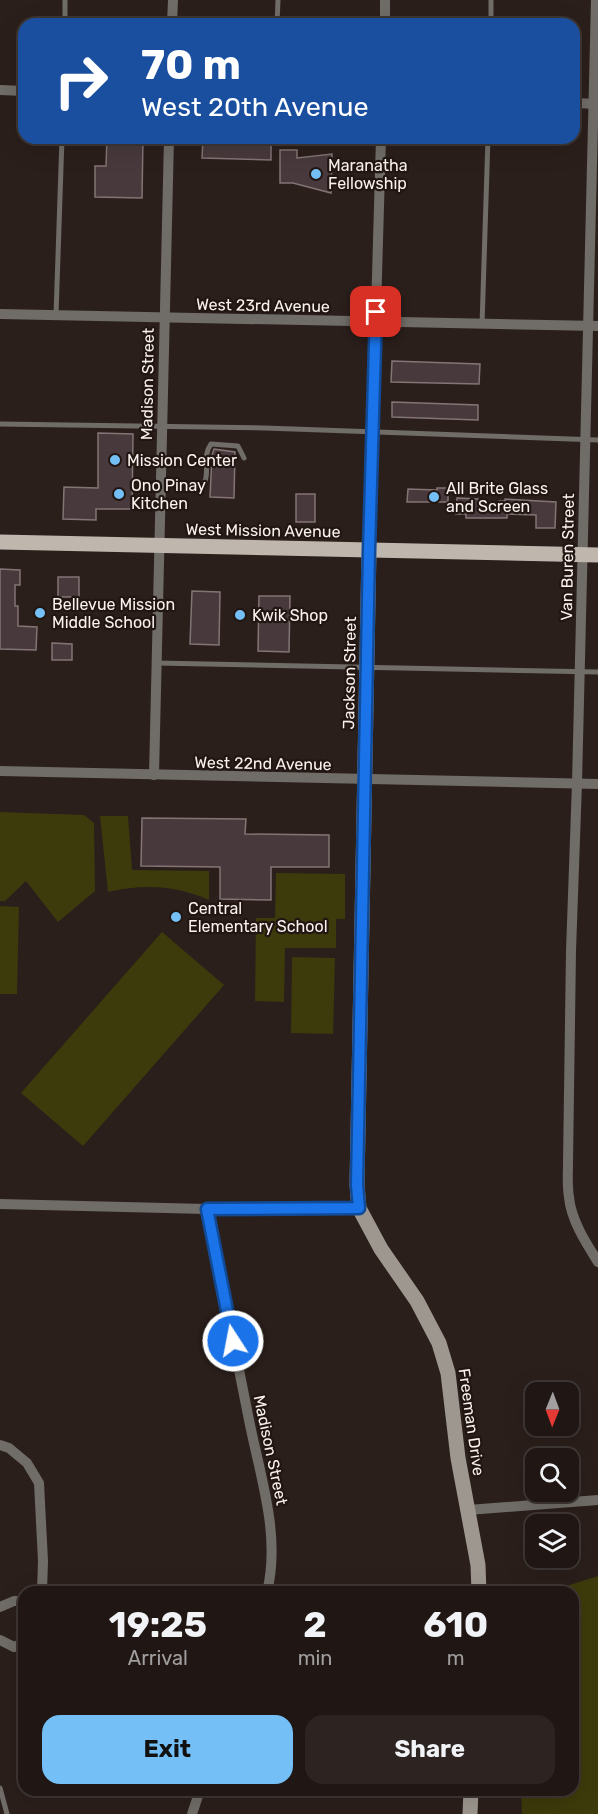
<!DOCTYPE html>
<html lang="en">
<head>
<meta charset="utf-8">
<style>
  body { margin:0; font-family:Rubik,sans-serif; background:#2d2422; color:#f1f3f6; height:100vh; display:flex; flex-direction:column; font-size:22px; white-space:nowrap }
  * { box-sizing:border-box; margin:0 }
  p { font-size:20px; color:#a29fa0 }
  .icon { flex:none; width:33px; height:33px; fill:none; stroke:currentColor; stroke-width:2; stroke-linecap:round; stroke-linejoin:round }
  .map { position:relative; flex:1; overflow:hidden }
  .details { position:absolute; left:18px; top:1586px; width:561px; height:210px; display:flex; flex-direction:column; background:#201714; border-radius:18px; box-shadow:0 6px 24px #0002,0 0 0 2px #3d3634 }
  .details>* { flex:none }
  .hud { position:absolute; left:18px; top:18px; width:562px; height:126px; border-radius:18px; box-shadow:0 6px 24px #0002,0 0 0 2px #3d3634; background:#1a4fa0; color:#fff; overflow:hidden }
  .needle { width:39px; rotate:181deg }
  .tools { position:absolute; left:525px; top:1382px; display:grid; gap:12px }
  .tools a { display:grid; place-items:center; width:54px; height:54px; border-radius:12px; background:#201714; box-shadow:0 6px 24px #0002,0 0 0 2px #3d3634; font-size:30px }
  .pin { position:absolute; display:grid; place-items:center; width:51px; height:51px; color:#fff; margin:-26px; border-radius:12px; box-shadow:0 3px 9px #0006 }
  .me { position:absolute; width:66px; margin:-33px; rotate:349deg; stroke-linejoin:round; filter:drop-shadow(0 0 4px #0008) }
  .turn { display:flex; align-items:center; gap:21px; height:126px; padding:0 24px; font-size:27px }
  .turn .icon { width:78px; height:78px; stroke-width:2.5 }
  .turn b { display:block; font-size:42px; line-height:51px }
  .eta { display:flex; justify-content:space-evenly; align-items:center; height:102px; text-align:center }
  .eta b { font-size:36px; font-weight:700; line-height:42px }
  .action { display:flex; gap:12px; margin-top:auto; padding:12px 24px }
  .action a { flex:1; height:69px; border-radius:18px; background:#74c0f6; color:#111; font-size:24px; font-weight:700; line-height:69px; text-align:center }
  .action a+a { background:#2d2422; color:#f1f3f6 }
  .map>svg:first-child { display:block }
  .green { fill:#3d3a0b }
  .building { fill:#483a3c; stroke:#847476; stroke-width:1.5 }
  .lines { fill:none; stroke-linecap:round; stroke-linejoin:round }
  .path { stroke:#8b807d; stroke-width:2; stroke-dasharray:1.5 4.5; stroke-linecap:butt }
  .lane { stroke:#706c67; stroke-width:5 }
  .street { stroke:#706c67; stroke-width:10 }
  .secondary { stroke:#9d978f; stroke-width:15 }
  .primary { stroke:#bfb7ad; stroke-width:15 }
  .route-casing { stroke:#114b97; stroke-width:15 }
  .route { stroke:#1a73e8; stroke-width:10 }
  .poi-dot { fill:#74c0f6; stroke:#211612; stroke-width:2 }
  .labels { text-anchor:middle; stroke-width:4.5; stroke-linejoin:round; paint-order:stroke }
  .poi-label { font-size:16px; fill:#fbf2ef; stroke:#211612; text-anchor:start }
  .street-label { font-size:16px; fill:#fbf2ef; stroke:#211612 }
</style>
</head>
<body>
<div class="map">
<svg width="598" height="1814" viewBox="0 0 598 1814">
  <rect width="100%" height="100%" fill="#2b1f1b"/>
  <!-- green -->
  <g class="green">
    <polygon points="0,812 84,815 94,823 95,891 58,922 26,881 5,901 0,901"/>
    <path d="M100,816H128L132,870L209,871V900C175,885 144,884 108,892Z"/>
    <polygon points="276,873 345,874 345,919 336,919 336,948 285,948 284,1002 255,1001 256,918 275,918"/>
    <polygon points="0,906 19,907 17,994 0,994"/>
    <polygon points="162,932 224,985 83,1146 21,1093"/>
    <polygon points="292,957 335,958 333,1034 291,1033"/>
    <polygon points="598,1576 598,1814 522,1814 521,1790 573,1790 573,1592 551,1591"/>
  </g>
  <!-- building -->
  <g class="building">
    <polygon points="107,138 143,138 142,198 95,197 95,166 106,166"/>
    <polygon points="203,138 271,138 271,160 202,158"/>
    <polygon points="280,150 297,150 297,158 332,154 331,193 293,183 280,183"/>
    <polygon points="392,361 480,364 479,384 391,382"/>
    <polygon points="392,402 478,405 478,420 392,417"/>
    <polygon points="98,433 133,434 132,509 96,509 96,520 63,519 64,487 98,488"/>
    <polygon points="214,449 235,452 234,498 210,497 212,455"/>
    <polygon points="437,488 448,488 448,502 407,502 408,489 437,490"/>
    <rect x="296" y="494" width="19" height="28"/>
    <polygon points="457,498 478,499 478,502 499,503 499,501 505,501 505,499 556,502 555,528 536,528 536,515 507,514 507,518 466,518 466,514 456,514"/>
    <polygon points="0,569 20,570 20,585 15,585 15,606 18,606 18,626 37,627 36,650 0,649"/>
    <rect x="58" y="577" width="21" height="20"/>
    <polygon points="192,591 220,592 219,645 190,644"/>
    <polygon points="259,596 290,596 289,652 258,651"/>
    <polygon points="52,643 72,644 72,660 52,660"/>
    <polygon points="142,818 246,819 245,834 329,835 329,867 271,867 271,900 220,899 220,867 141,866"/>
  </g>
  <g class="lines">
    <!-- path -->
    <polyline class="path" points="565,540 566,528"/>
    <!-- lane -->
    <g class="lane">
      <polyline points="65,24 65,0"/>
      <polyline points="277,24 278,0"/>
      <polyline points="491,24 491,0"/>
      <polyline points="56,315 62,138"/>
      <polyline points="482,325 488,138"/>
      <polyline points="0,424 265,428 598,440"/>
      <path d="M199,492C214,474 200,459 211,444L238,446L244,458"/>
      <polyline points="156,663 598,672"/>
      <polyline points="0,1788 7,1814"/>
    </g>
    <!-- street -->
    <g class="street">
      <path d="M596,0L577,783L571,951L568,1163C568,1174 567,1186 569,1197C571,1220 586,1243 598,1262"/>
      <polyline points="172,24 173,0"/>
      <polyline points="385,24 385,0"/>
      <polyline points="0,90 24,91"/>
      <polyline points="574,103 598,104"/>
      <polyline points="0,314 598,326"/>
      <polyline points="369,550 381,138"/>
      <polyline points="0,771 598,784"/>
      <polyline points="154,775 169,138"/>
      <polyline points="0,1204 207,1209 359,1208"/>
      <path d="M207,1209C221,1279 235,1350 249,1420C260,1476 281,1535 267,1592"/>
      <polyline points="0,1445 9,1448 27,1463 39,1483 43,1561 42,1592"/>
      <polyline points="468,1510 598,1500"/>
      <polyline points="0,1607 14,1601 24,1601"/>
      <polyline points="0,1640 14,1647 24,1643"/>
      <polyline points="192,1814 200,1790"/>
    </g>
    <!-- secondary -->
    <g class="secondary">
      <polyline points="369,550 357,1185 359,1208 381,1249 417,1301 439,1343 448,1373 458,1458 478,1565 479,1592"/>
      <polyline points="470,1814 471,1790"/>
    </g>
    <!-- primary -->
    <polyline class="primary" points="0,542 598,555"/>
  </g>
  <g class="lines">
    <defs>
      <polyline id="route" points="233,1341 207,1209 359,1208 357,1185 369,550 376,312"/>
    </defs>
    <!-- route casing -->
    <use href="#route" class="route-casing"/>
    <!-- route -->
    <use href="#route" class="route"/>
  </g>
  <!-- markers -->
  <g class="poi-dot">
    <circle cx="316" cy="174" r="6"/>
    <circle cx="115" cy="460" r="6"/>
    <circle cx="119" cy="494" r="6"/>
    <circle cx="434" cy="497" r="6"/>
    <circle cx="40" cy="613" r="6"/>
    <circle cx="240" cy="615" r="6"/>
    <circle cx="176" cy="917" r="6"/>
  </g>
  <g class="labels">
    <!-- poi labels -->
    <g class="poi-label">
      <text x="328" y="171">Maranatha<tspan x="328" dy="18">Fellowship</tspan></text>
      <text x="127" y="466">Mission Center</text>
      <text x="131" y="491">Ono Pinay<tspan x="131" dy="18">Kitchen</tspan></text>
      <text x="446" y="494">All Brite Glass<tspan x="446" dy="18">and Screen</tspan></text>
      <text x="52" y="610">Bellevue Mission<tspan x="52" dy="18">Middle School</tspan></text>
      <text x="252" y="621">Kwik Shop</text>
      <text x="188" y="914">Central<tspan x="188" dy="18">Elementary School</tspan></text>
    </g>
    <!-- street labels -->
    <g class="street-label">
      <text transform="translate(263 305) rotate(1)" y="6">West 23rd Avenue</text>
      <text transform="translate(147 384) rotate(-89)" y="6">Madison Street</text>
      <text transform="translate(263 530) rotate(1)" y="6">West Mission Avenue</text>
      <text transform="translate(567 557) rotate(-89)" y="6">Van Buren Street</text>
      <text transform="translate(349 673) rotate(-89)" y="6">Jackson Street</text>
      <text transform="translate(263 763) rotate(1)" y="6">West 22nd Avenue</text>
      <text transform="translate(472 1422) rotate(82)" y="6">Freeman Drive</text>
      <text transform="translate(271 1450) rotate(78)" y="6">Madison Street</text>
    </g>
  </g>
</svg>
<div class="tools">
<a><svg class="needle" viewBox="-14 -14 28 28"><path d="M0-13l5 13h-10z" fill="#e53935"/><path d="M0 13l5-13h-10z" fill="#a29fa0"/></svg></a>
<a><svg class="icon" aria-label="search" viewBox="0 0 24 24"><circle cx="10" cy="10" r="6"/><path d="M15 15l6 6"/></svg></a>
<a><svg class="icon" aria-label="layers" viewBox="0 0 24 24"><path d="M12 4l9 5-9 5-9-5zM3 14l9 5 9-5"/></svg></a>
</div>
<div class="pin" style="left:376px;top:312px;background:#d93025"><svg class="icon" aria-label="arrive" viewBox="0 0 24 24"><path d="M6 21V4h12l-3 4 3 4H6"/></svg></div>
<svg class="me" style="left:233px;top:1341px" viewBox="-20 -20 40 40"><circle r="17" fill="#1a73e8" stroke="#fff" stroke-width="3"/><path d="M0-11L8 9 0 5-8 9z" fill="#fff"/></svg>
<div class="hud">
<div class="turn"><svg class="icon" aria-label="right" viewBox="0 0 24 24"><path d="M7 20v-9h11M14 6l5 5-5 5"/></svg><div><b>70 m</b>West 20th Avenue</div></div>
</div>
<section class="details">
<div class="eta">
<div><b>19:25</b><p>Arrival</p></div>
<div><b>2</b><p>min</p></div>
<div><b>610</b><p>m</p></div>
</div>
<div class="action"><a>Exit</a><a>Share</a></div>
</section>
</div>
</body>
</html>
